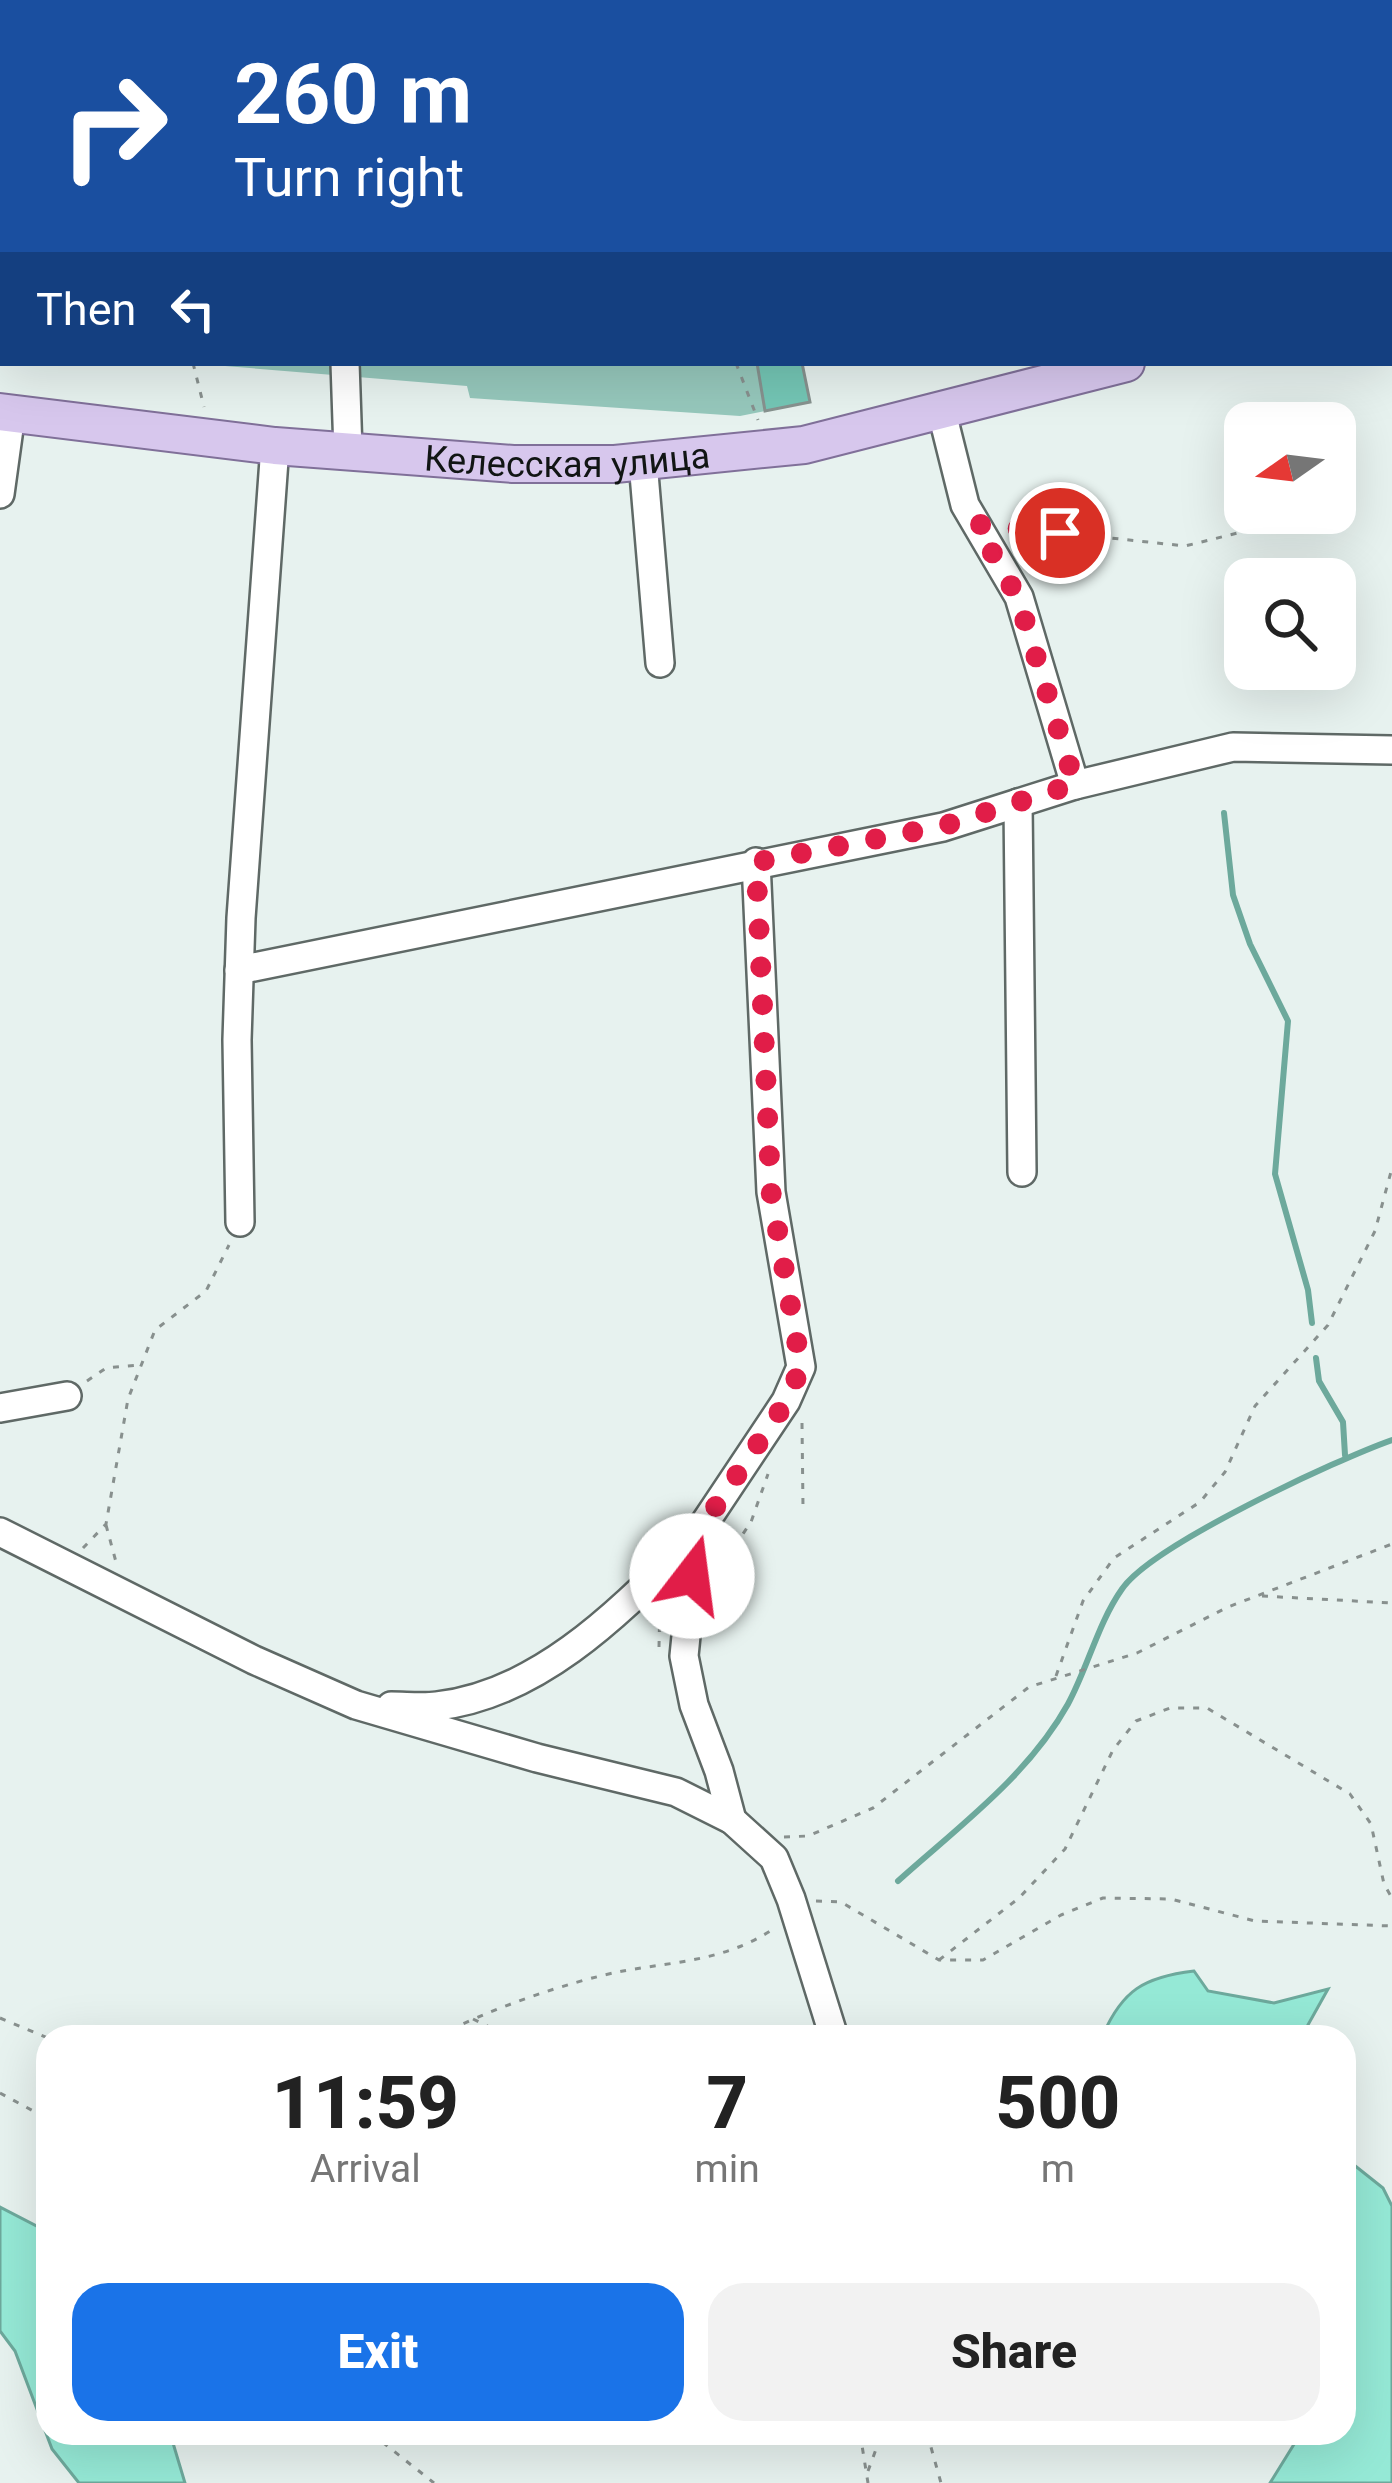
<!DOCTYPE html>
<html lang="en">
<head>
<meta charset="utf-8">
<style>
  body { margin:0; font-family:Roboto,sans-serif; background:#f2f2f2; color:#222; height:100vh; display:flex; flex-direction:column; font-size:45px; white-space:nowrap }
  * { box-sizing:border-box; margin:0 }
  p { font-size:39px; color:#767676 }
  .icon { flex:none; width:66px; height:66px; fill:none; stroke:currentColor; stroke-width:2; stroke-linecap:round; stroke-linejoin:round }
  .map { position:relative; flex:1; overflow:hidden }
  .sheet { position:absolute; left:36px; top:2025px; width:1320px; height:420px; display:flex; flex-direction:column; background:#fff; border-radius:36px; box-shadow:0 12px 48px #0002 }
  .sheet>* { flex:none }
  .top-card { position:absolute; left:0px; top:0px; width:1392px; height:366px; box-shadow:0 12px 48px #0002; background:#1a4fa0; color:#fff; overflow:hidden }
  .needle { width:78px; rotate:256deg }
  .buttons { position:absolute; left:1224px; top:402px; display:grid; gap:24px }
  .buttons a { display:grid; place-items:center; width:132px; height:132px; border-radius:24px; background:#fff; box-shadow:0 12px 48px #0002; font-size:60px }
  .pin { position:absolute; display:grid; place-items:center; width:102px; height:102px; color:#fff; margin:-51px; border:6px solid #fff; border-radius:50%; box-shadow:0 3px 12px #0007 }
  .me { position:absolute; width:132px; margin:-66px; rotate:15deg; stroke-linejoin:round; filter:drop-shadow(0 0 9px #0008) }
  .turn { display:flex; align-items:center; gap:42px; height:252px; padding:0 36px; font-size:54px }
  .turn .icon { width:156px; height:156px; stroke-width:2.5 }
  .turn b { display:block; font-size:84px; line-height:102px }
  .then { display:flex; align-items:center; height:114px; padding:0 36px; background:#0003; gap:24px; font-size:45px }
  .eta { display:flex; justify-content:space-evenly; align-items:center; height:204px; text-align:center }
  .eta b { font-size:72px; font-weight:800; line-height:84px }
  .primary-button { display:flex; gap:24px; margin-top:auto; padding:24px 36px }
  .primary-button a { flex:1; height:138px; border-radius:36px; background:#1a73e8; color:#fff; font-size:48px; font-weight:800; line-height:138px; text-align:center }
  .primary-button a+a { background:#f2f2f2; color:#222 }
  .map>svg:first-child { display:block }
  .green { fill:#96c8bc }
  .water { fill:#95e9d6; stroke:#6da99c; stroke-width:3 }
  .lines { fill:none; stroke-linecap:round; stroke-linejoin:round }
  .stream { stroke:#6da99c; stroke-width:6 }
  .building { fill:#74c6b5; stroke:#87928f; stroke-width:3 }
  .minor-casing { stroke:#5f6966; stroke-width:32 }
  .major-casing { stroke:#807099; stroke-width:40 }
  .path { stroke:#88908e; stroke-width:3; stroke-dasharray:6 9; stroke-linecap:butt }
  .minor { stroke:#fff; stroke-width:27 }
  .major { stroke:#d7c7ed; stroke-width:36 }
  .route { stroke:#e11d48; stroke-width:21; stroke-dasharray:0 37.8 }
  .labels { text-anchor:middle; stroke-width:10; stroke-linejoin:round; paint-order:stroke }
  .street-label { font-size:36px; fill:#111514; stroke:#f6fffc }
</style>
</head>
<body>
<div class="map">
<svg width="1392" height="2483" viewBox="0 0 1392 2483">
  <rect width="100%" height="100%" fill="#e7f2ef"/>
  <!-- green -->
  <g class="green">
    <polygon points="0,0 1392,0 1392,249 1389,249 1389,3 3,3 3,350 0,350"/>
    <polygon points="188,363 757,363 765,411 740,416 470,398 467,386"/>
  </g>
  <!-- water -->
  <g class="water">
    <path d="M1194,1971L1208,1991L1274,2003L1328,1989L1304,2032L1286,2037H1102C1122,1990 1144,1977 1194,1971Z"/>
    <polygon points="1344,2157 1383,2188 1392,2206 1392,2483 1270,2483 1301,2433 1344,2433"/>
    <polygon points="0,2207 48,2232 48,2433 170,2433 185,2483 79,2483 52,2449 15,2351 0,2331"/>
  </g>
  <g class="lines">
    <!-- stream -->
    <g class="stream">
      <polyline points="1224,813 1233,895 1250,944 1288,1021 1275,1174 1308,1290 1312,1323"/>
      <polyline points="1316,1358 1319,1381 1343,1422 1345,1455"/>
      <path d="M898,1881C958,1827 1028,1776 1068,1704C1088,1667 1098,1623 1122,1589C1152,1545 1338,1459 1392,1440"/>
    </g>
  </g>
  <!-- building -->
  <polygon class="building" points="757,363 802,363 810,402 765,411"/>
  <g class="lines">
    <defs>
      <g id="minor">
        <polyline points="964,3 966,0"/>
        <polyline points="1307,3 1307,0"/>
        <polyline points="345,363 348,451"/>
        <polyline points="942,413 965,505 1019,597 1075,785"/>
        <polyline points="643,462 660,663"/>
        <polyline points="0,494 11,414"/>
        <polyline points="1018,803 1022,1172"/>
        <polyline points="239,970 943,827 1075,785 1233,747 1392,750"/>
        <polyline points="240,1222 237,1040 241,918 275,446"/>
        <polyline points="0,1408 67,1396"/>
        <polyline points="0,1532 254,1660 356,1705 537,1758 676,1792 732,1820 774,1858 791,1899 834,2037"/>
        <path d="M391,1706C406,1706 422,1708 437,1706C543,1694 625,1606 696,1536"/>
        <polyline points="732,1820 719,1771 694,1705 684,1656 696,1536 786,1401 801,1367 771,1192 756,862"/>
      </g>
      <g id="major">
        <polyline points="1389,292 1392,291"/>
        <path id="s1" d="M0,412L275,446L513,464H615L804,445L1126,363"/>
      </g>
    </defs>
    <!-- minor casing -->
    <use href="#minor" class="minor-casing"/>
    <!-- major casing -->
    <use href="#major" class="major-casing"/>
    <!-- path -->
    <g class="path">
      <polyline points="544,0 547,3"/>
      <polyline points="123,3 123,0"/>
      <polyline points="193,363 204,407"/>
      <polyline points="736,363 758,420"/>
      <polyline points="1008,527 1185,546 1319,513"/>
      <polyline points="87,1381 106,1368 139,1365"/>
      <polyline points="802,1423 803,1507"/>
      <polyline points="106,1525 116,1562"/>
      <polyline points="83,1548 106,1524 128,1399 155,1330 206,1291 229,1245"/>
      <polyline points="718,1571 751,1522 768,1474"/>
      <polyline points="1262,1596 1392,1603"/>
      <polyline points="659,1647 660,1603"/>
      <polyline points="1056,1676 1083,1601 1114,1558 1200,1502 1225,1472 1255,1406 1328,1325 1375,1231 1392,1168"/>
      <polyline points="784,1837 808,1836 873,1808 1029,1687 1137,1653 1228,1607 1392,1544"/>
      <polyline points="816,1901 841,1902 939,1960 983,1960 1061,1915 1103,1898 1171,1899 1255,1921 1392,1926"/>
      <polyline points="939,1960 1019,1898 1065,1849 1113,1750 1136,1721 1170,1708 1207,1708 1350,1794 1371,1824 1384,1884 1392,1898"/>
      <polyline points="0,2018 48,2038"/>
      <polyline points="473,2019 509,2037"/>
      <path d="M437,2037C483,2011 570,1981 623,1971C679,1961 725,1961 775,1928"/>
      <polyline points="0,2093 48,2119"/>
      <polyline points="371,2433 434,2483"/>
      <polyline points="860,2433 868,2483"/>
      <polyline points="927,2433 941,2483"/>
      <polyline points="868,2471 882,2433"/>
    </g>
    <!-- minor -->
    <use href="#minor" class="minor"/>
    <!-- major -->
    <use href="#major" class="major"/>
  </g>
  <g class="lines">
    <!-- route -->
    <polyline class="route" points="692,1576 696,1536 786,1402 801,1367 771,1192 756,862 943,826 1075,784 1018,598 976,524 1060,533"/>
  </g>
  <g class="labels">
    <!-- street labels -->
    <g class="street-label">
      <text dy="13" stroke="none"><textPath href="#s1" startOffset="570">Келесская улица</textPath></text>
    </g>
  </g>
</svg>
<div class="buttons">
<a><svg class="needle" viewBox="-14 -14 28 28"><path d="M0-13l5 13h-10z" fill="#e53935"/><path d="M0 13l5-13h-10z" fill="#767676"/></svg></a>
<a><svg class="icon" aria-label="search" viewBox="0 0 24 24"><circle cx="10" cy="10" r="6"/><path d="M15 15l6 6"/></svg></a>
</div>
<div class="pin" style="left:1060px;top:533px;background:#d93025"><svg class="icon" aria-label="arrive" viewBox="0 0 24 24"><path d="M6 21V4h12l-3 4 3 4H6"/></svg></div>
<svg class="me" style="left:692px;top:1576px" viewBox="-20 -20 40 40"><circle r="19" fill="#fff"/><path d="M0-13L10 11 0 6-10 11z" fill="#e11d48"/></svg>
<div class="top-card">
<div class="turn"><svg class="icon" aria-label="right" viewBox="0 0 24 24"><path d="M7 20v-9h11M14 6l5 5-5 5"/></svg><div><b>260 m</b>Turn right</div></div>
<div class="then">Then<svg class="icon" aria-label="left" viewBox="0 0 24 24"><path d="M17 20v-9H6M10 6l-5 5 5 5"/></svg></div>
</div>
<section class="sheet">
<div class="eta">
<div><b>11:59</b><p>Arrival</p></div>
<div><b>7</b><p>min</p></div>
<div><b>500</b><p>m</p></div>
</div>
<div class="primary-button"><a>Exit</a><a>Share</a></div>
</section>
</div>
</body>
</html>
